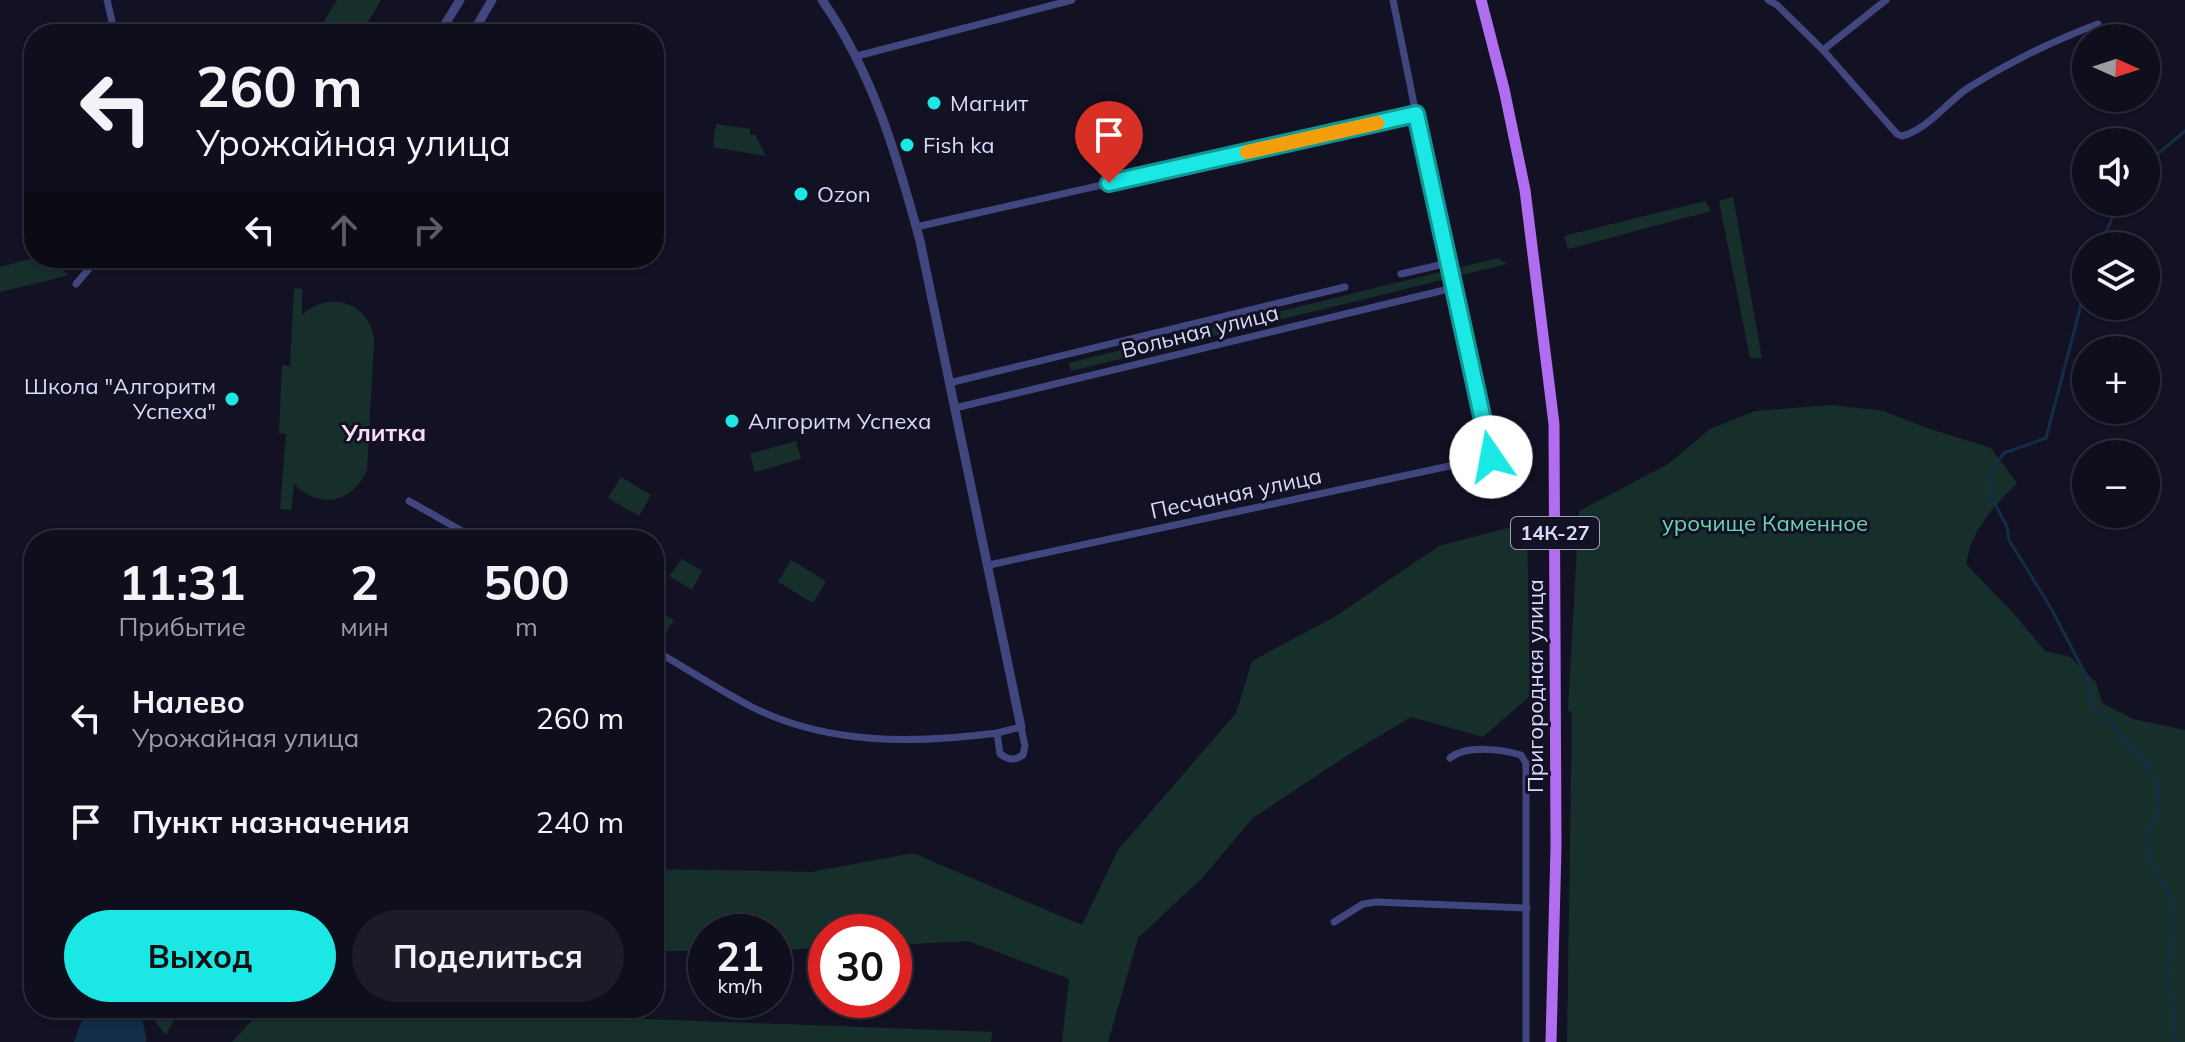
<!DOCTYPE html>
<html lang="ru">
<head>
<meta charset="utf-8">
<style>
  body { margin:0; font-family:Mulish,sans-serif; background:#1c1c29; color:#f1f3f6; height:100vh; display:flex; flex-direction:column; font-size:30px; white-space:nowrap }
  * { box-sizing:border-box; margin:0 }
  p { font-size:26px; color:#9b9ca3 }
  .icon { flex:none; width:44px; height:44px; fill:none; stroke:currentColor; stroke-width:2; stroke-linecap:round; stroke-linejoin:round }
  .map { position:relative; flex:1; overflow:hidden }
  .panel { position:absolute; left:24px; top:530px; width:640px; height:488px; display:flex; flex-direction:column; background:#0e0e1c; border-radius:32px; box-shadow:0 2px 6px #0004,0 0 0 2px #2e2e3b }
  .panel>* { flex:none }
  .hud { position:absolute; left:24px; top:24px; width:640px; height:244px; border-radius:32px; box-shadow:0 2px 6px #0004,0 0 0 2px #2e2e3b; background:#0e0e1c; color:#f1f3f6; overflow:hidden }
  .needle { width:52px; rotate:93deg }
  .controls { position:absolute; left:2072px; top:24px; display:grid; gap:16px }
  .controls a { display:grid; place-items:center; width:88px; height:88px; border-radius:50%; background:#0e0e1c; box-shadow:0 2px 6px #0004,0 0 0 2px #2e2e3b; font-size:40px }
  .speed { position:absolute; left:688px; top:914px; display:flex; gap:16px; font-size:40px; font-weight:700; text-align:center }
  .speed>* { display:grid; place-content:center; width:104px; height:104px; border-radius:50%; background:#0e0e1c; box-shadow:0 2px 6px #0004,0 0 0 2px #2e2e3b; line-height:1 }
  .speed small { font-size:20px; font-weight:400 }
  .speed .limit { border:12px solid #d22; background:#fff; color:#111 }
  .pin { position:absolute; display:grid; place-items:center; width:68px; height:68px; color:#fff; margin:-82px -34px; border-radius:50% 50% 50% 0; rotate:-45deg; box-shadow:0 0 8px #0007 }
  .pin .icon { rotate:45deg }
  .me { position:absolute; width:88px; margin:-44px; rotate:348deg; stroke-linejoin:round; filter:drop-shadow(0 0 6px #0008) }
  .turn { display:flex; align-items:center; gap:28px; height:168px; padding:0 40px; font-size:36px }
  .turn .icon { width:104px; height:104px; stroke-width:2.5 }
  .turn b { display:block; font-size:56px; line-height:68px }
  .lanes { display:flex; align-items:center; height:76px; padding:0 40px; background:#0003; justify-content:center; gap:40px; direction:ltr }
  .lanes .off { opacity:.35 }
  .eta { display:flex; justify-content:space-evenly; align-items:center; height:136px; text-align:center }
  .eta b { font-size:48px; font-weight:700; line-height:56px }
  .cta { display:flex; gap:16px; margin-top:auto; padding:16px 40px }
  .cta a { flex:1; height:92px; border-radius:48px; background:#1be7e4; color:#111; font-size:32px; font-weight:700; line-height:92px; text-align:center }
  .cta a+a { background:#1c1c29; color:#f1f3f6 }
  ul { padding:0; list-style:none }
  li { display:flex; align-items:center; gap:24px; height:104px; padding:0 40px }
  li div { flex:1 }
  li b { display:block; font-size:30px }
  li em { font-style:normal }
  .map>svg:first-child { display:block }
  .green { fill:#162f2b }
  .water { fill:#142d47 }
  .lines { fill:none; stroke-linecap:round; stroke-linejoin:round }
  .stream { stroke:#142d47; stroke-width:3 }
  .minor { stroke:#42467f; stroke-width:7 }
  .tertiary { stroke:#42467f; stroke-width:9 }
  .primary { stroke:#b06def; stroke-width:11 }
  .route-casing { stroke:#129694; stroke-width:20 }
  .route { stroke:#1be7e4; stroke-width:14 }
  .slow { stroke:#f59e0b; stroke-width:14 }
  .poi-dot { fill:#1be7e4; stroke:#131225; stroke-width:3 }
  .labels { text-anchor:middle; stroke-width:6; stroke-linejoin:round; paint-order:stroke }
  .shield { fill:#131225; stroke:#9e9ebb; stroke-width:2 }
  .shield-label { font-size:20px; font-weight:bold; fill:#dadafb }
  .poi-label { font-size:22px; fill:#dadafb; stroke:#131225; text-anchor:start }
  .street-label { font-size:22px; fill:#dadafb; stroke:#131225 }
  .park-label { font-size:22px; fill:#6dd4af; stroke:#131225 }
  .neighbourhood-label { font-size:24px; font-weight:bold; fill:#fbdcf3; stroke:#131225 }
</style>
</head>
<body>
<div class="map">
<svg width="2185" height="1042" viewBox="0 0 2185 1042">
  <rect width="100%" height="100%" fill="#131225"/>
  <!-- green -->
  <g class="green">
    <polygon points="337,0 381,0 361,34 316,34"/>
    <polygon points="716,124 750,129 750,135 755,135 766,156 713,147"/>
    <polygon points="1733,197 1762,358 1750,358 1719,201"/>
    <polygon points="1705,201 1711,211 1568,249 1564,236"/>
    <polygon points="34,258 45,258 69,275 0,292 0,267"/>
    <polygon points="1498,258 1507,264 1071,371 1068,363"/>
    <path d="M294,288L302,289V315C329,290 369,302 374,339L367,470C352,503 320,510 294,484L291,510L280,509L286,434L279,433L282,365L290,366Z"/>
    <path d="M1830,405L1884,411L1924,427L1991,448L2017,483C1993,508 1972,528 1966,564L2016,616L2045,651L2070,657L2096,682L2102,703L2133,719L2185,730V1042H1567L1572,713L1568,710L1579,511L1668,464L1710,429L1755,411Z"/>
    <polygon points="796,441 801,459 755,472 750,454"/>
    <polygon points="621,477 651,495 639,516 608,498"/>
    <polygon points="1527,523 1530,696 1483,737 1411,717 1351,753 1253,818 1202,878 1138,938 1108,1042 1062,1042 1069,979 968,941 894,945 894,932 826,932 826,948 774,950 774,932 706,932 706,951 654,951 654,869 811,872 913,853 1082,925 1118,850 1236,713 1252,661 1336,616 1439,546"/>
    <polygon points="682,559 702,571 692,590 669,576"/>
    <polygon points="791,560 826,581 813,603 778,582"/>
    <polygon points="654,609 674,620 661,640 655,644"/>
    <polygon points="145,1008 184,1008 177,1013 166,1035"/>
    <polygon points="263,1008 357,1008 992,1032 991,1042 232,1042"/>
  </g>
  <!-- water -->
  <polygon class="water" points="92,1008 136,1008 142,1019 147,1040 145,1042 74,1042 80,1025"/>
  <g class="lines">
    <!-- stream -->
    <g class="stream">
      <polyline points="2146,164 2185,131"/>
      <polyline points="2100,246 2119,202"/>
      <polyline points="2086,286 2046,438 2004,453 1989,475 1992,498 2007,527 2009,540 2052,610 2089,681 2092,705 2112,724 2141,757 2157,782 2159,810 2147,836 2151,860 2169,894 2173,911 2168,978 2177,1042"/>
    </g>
    <!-- minor -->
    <g class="minor">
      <polyline points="107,0 115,34"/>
      <polyline points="1393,0 1416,114 1498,488"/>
      <polyline points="1768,0 1777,5 1823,50 1886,0"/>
      <path d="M1823,50L1897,134L1902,136C1927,130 1947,102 1968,88C2010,62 2052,41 2098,24"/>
      <polyline points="857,56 1072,0"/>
      <polyline points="916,227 1416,114"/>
      <polyline points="1401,274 1448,263"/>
      <polyline points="76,284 98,258"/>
      <polyline points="949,383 1345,287"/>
      <polyline points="955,408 1453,288"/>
      <polyline points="409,501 478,540"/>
      <polyline points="989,565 1491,457"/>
      <path d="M654,650C686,668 717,689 750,706C826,745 914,744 997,733L1021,727L1025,746L1023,755C1014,761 1009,760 1000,754L997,733"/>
      <path d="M1450,758C1466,745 1501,749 1521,755L1526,763V1042"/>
      <polyline points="1334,922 1363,904 1376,902 1527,908"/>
    </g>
    <!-- tertiary -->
    <g class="tertiary">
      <path d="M822,0C873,73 897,156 920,241L1021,727"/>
      <polyline points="439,34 460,0"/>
      <polyline points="472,34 492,0"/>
    </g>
    <!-- primary -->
    <polyline class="primary" points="1481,0 1504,89 1525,190 1554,424 1556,847 1551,1042"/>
  </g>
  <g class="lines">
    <defs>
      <polyline id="route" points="1109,183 1416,114 1491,457"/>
    </defs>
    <!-- route casing -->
    <use href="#route" class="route-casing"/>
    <!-- route -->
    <use href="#route" class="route"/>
    <!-- slow -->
    <polyline class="slow" points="1247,152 1377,123"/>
  </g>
  <!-- markers -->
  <g class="poi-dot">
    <circle cx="934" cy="103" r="8"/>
    <circle cx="907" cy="145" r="8"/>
    <circle cx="801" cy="194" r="8"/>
    <circle cx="232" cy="399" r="8"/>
    <circle cx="732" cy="421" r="8"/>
  </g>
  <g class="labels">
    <!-- shield labels -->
    <rect class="shield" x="1511" y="517" width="88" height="32" rx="6"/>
    <g class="shield-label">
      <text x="1555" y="540">14К-27</text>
    </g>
    <!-- poi labels -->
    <g class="poi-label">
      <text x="950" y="111">Магнит</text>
      <text x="923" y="153">Fish ka</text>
      <text x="817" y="202">Ozon</text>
      <text x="216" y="394" text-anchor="end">Школа "Алгоритм<tspan x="216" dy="25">Успеха"</tspan></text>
      <text x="748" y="429">Алгоритм Успеха</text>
    </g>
    <!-- street labels -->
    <g class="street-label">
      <text transform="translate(1200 331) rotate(-14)" y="8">Вольная улица</text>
      <text transform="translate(1236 493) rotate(-12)" y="8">Песчаная улица</text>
      <text transform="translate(1535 686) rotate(-90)" y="8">Пригородная улица</text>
    </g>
    <!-- park labels -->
    <g class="park-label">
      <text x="1765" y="531">урочище Каменное</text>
    </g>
    <!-- neighbourhood labels -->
    <g class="neighbourhood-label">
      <text x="384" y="441">Улитка</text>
    </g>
  </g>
</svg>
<div class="controls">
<a><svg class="needle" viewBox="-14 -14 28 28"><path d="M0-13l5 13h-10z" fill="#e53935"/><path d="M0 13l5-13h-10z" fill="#9b9ca3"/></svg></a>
<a><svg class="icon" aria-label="sound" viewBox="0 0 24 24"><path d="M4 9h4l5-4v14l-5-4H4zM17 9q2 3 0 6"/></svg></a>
<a><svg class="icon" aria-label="layers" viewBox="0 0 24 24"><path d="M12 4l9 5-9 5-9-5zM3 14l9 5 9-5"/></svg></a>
<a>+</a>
<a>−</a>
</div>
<div class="speed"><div>21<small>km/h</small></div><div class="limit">30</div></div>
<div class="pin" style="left:1109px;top:183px;background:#d93025"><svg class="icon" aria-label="arrive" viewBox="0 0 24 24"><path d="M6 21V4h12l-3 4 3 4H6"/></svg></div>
<svg class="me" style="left:1491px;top:457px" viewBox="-20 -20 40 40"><circle r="19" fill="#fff"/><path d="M0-13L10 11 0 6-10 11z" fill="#1be7e4"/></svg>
<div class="hud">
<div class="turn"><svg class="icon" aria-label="left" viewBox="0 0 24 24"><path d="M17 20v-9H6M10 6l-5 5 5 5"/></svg><div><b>260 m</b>Урожайная улица</div></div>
<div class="lanes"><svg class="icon" aria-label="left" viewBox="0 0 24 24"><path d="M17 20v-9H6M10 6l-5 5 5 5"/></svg><svg class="icon off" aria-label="ahead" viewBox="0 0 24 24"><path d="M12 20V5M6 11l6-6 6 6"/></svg><svg class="icon off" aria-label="right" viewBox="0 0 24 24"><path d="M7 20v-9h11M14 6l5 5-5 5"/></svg></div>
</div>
<section class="panel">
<div class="eta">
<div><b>11:31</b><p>Прибытие</p></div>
<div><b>2</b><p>мин</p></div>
<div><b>500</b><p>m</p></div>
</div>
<ul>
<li><svg class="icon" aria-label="left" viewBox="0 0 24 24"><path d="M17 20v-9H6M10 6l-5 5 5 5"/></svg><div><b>Налево</b><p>Урожайная улица</p></div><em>260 m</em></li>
<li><svg class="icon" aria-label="arrive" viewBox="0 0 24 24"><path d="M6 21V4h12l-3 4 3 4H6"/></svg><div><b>Пункт назначения</b></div><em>240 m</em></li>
</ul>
<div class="cta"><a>Выход</a><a>Поделиться</a></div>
</section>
</div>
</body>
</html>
